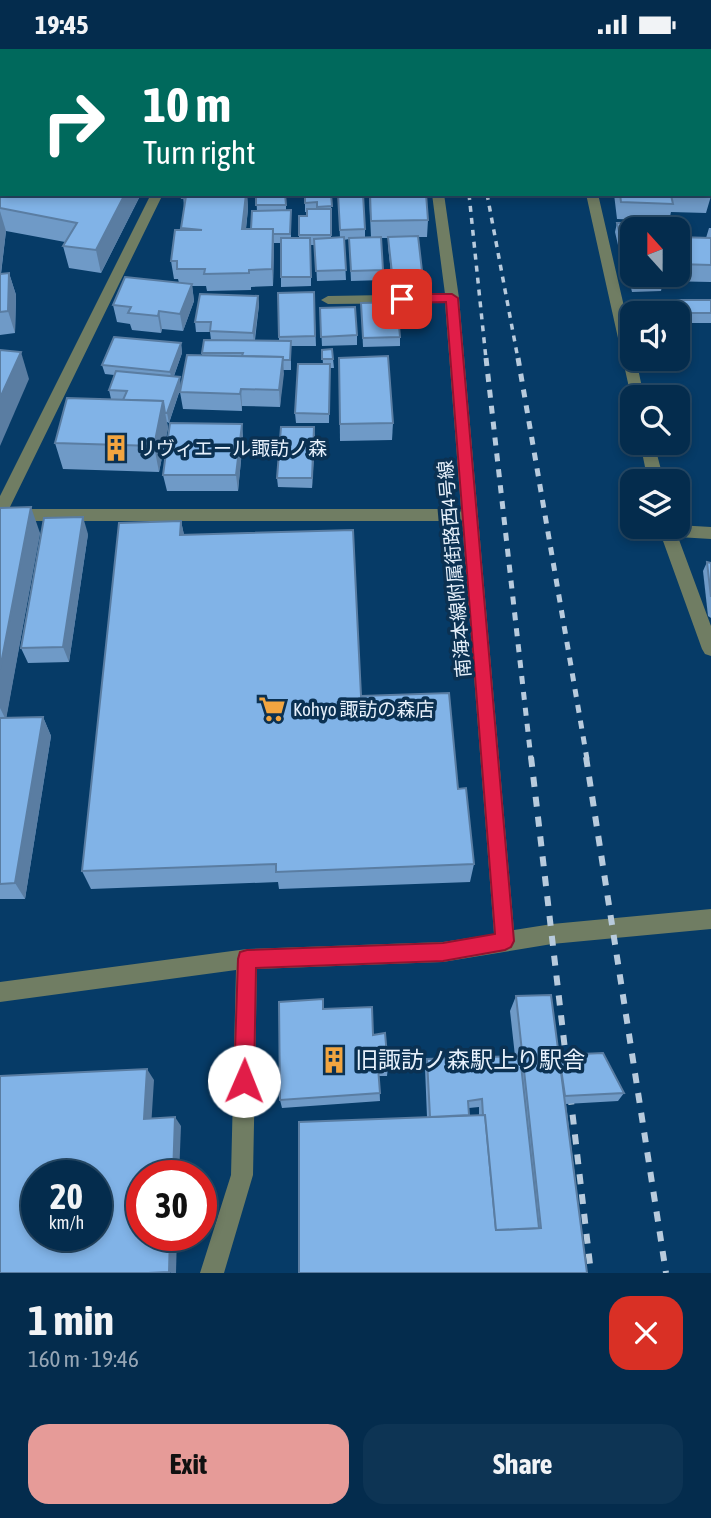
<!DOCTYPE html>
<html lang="en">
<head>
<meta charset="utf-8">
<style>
  body { margin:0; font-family:"Asap Condensed","Noto Sans JP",sans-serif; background:#0d3454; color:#f1f3f6; height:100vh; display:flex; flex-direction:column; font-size:26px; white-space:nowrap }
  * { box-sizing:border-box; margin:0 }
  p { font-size:23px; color:#97a7b6 }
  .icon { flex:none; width:38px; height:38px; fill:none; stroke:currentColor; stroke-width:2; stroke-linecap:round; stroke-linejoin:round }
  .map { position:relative; height:1224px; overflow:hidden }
  .drawer { display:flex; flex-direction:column; background:#042c4d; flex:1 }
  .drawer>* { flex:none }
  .guide { position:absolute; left:0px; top:0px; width:712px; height:147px; box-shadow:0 4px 10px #0003,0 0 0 2px #254865; background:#00695c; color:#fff; overflow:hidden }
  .needle { width:46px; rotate:339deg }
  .fabs { position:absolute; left:620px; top:168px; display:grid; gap:14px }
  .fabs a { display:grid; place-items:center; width:70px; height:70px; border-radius:14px; background:#042c4d; box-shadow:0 4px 10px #0003,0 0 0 2px #254865; font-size:35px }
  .speed { position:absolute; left:21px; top:1111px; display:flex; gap:14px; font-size:35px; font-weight:700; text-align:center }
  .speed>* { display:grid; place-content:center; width:91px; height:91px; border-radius:50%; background:#042c4d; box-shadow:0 4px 10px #0003,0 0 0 2px #254865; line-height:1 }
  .speed small { font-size:18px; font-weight:400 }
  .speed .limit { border:10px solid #d22; background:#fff; color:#111 }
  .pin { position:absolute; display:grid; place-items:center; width:60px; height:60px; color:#fff; margin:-30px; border-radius:14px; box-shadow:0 4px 10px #0006 }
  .me { position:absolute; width:77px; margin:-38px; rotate:1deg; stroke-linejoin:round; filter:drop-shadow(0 0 5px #0008) }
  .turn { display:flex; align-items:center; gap:24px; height:147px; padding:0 28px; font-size:32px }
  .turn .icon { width:91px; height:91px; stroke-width:2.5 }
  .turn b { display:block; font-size:49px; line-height:60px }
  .round { display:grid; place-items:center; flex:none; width:74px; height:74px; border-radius:21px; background:#0d3454 }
  .headline { display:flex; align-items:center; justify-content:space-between; height:119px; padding:0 28px }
  h1 { font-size:42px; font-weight:700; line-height:52px }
  .primary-button { display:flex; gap:14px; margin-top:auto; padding:14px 28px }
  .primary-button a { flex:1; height:80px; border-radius:21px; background:#e69b98; color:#111; font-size:28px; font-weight:700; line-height:80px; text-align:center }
  .primary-button a+a { background:#0d3454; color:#f1f3f6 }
  .status { display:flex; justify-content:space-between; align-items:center; height:49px; padding:0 35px; background:#042c4d; direction:ltr }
  .status svg { height:19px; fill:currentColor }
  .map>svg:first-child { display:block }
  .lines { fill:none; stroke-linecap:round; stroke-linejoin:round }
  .minor { fill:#707d63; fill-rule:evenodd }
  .rail-far2 { stroke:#b8cbdd; stroke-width:3.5; stroke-dasharray:6 6; stroke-linecap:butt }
  .rail-far1 { stroke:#b8cbdd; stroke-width:5; stroke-dasharray:8 8; stroke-linecap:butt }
  .rail { stroke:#b8cbdd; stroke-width:6; stroke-dasharray:10 10; stroke-linecap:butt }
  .wall { fill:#6f9ac7; fill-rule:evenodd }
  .shaded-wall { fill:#5a7da2 }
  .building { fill:#81b3e7; stroke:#5a7da2; stroke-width:2; fill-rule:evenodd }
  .route { fill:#e11d48; stroke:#92132f; stroke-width:2 }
  .labels { text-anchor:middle; stroke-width:7; stroke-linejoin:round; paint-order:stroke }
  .poi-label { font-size:19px; fill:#e6f0fb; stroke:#0b3152; text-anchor:start }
  .street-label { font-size:19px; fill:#e6f0fb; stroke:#0b3152 }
  .near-poi-label { font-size:23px; fill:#e6f0fb; stroke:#0b3152; text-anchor:start }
</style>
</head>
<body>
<div class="status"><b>19:45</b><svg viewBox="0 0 49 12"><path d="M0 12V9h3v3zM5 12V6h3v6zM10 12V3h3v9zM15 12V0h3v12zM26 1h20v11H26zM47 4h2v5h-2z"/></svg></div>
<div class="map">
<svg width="711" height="1224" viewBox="0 0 711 1224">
  <rect width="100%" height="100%" fill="#063b67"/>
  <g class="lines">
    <!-- minor -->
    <g class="minor">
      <polygon points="201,0 213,0 201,2"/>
      <rect x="413" y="0" width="12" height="2"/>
      <polygon points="548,0 560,0 560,2 549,2"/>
      <rect x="710" y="107" width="1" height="8"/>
      <polygon points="151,145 163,145 9,460 461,460 445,254 328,255 321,251 328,247 445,245 432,145 444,145 459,249 514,881 552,875 711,860 711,880 552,895 443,913 257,920 253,1126 224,1224 200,1224 231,1126 236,921 0,953 0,933 247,900 443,893 494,885 462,472 0,472 0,447"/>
      <polygon points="586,145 598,145 632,292 632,310 636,310 644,348 632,348 632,352"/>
      <polygon points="640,394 654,394 664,432 648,432"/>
      <polygon points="677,476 711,478 711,490 678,488 711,577 711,607 705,605 702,600 658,478 677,478"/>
    </g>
    <!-- rail-far2 -->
    <g class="rail-far2">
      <polyline points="469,145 486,310"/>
      <polyline points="487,145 518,310"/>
    </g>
    <!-- rail-far1 -->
    <g class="rail-far1">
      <polyline points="486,309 531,710"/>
      <polyline points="518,309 587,710"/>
    </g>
    <!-- rail -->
    <g class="rail">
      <polyline points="531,708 591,1224"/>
      <polyline points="586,708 666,1224"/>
    </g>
  </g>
  <!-- wall -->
  <g class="wall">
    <rect x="128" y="0" width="60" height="2"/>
    <polygon points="224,0 298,0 297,2 224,2"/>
    <rect x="599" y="0" width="58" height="2"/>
    <polygon points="663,0 711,0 711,99 710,2 663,2"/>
    <polygon points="0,20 2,20 2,89 0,82"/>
    <polygon points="0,90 2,145 141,145 101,224 69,219 63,197 65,193 6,182 1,225 9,224 16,246 15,284 0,286"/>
    <polygon points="183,145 247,145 248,160 246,180 251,180 257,162 256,145 286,145 286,162 291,161 291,189 299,189 299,167 307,167 307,163 305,163 305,154 331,145 331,189 340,189 338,145 365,180 365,188 371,188 369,145 426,145 428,171 427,188 418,188 422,222 421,232 392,233 388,197 388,189 381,189 383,231 351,232 349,190 344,191 346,231 317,232 315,196 311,196 311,237 281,238 281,194 274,194 273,237 251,238 251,241 207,242 206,237 192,237 194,252 183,282 162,280 161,284 132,281 130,275 117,273 113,256 179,234 178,230 174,230 171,212 181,181 184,158"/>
    <polygon points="614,145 710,145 711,147 706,164 671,163 669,172 617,170"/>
    <path d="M675,173L679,185L678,188L706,189L709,179H711V233L663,232L661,242L632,243L622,201L623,196H618L615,183L617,174ZM632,180H677V226H632Z"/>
    <polygon points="314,243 316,297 291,297 291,321 283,321 280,358 242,357 242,362 183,360 180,343 181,338 169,374 167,373 168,379 159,423 63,420 55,394 111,350 109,341 114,326 105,325 102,316 181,294 182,304 174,327 181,337 202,306 202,304 211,291 210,283 196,283 195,273 258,247 259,256 255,291 279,292 278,244"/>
    <polygon points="642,251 711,264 711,274 677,274 677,264 640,264 639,261"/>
    <polygon points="361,254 400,288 400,297 363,298"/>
    <polygon points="320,259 357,286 357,296 322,297"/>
    <polygon points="322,301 333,310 334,319 330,319 329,374 296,374 295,364 323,315"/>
    <polygon points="339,309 393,374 392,391 340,392"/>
    <polygon points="242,375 243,391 238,442 167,442 163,426"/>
    <polygon points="315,387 312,439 278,438 277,429"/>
    <polygon points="0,459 40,484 6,669 43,668 51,687 25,850 0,850"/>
    <polygon points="181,472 184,486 361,647 458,740 474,815 470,833 279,840 278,833 91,840 82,822"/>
    <polygon points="88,485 69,613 28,614 21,599"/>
    <polygon points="707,513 711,514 711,569 708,567 703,522"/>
    <path d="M516,947L559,1006L624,1044L618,1052L566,1055L587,1224H299L427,1068L425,1019L427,1010L515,1007L510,962ZM479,1058V1066H469V1059Z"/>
    <polygon points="324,960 373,986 388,1018 387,1027 379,1027 380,1052 282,1059 280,1051"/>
  </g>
  <!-- shaded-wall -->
  <g class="shaded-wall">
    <polygon points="125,145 141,145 101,224 96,201"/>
    <polygon points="246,145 247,145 248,160 244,197 242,180"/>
    <polygon points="0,162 6,182 0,232"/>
    <polygon points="273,180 274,197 273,237 272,220"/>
    <polygon points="9,224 16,246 15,284 8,262"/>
    <polygon points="192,235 194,252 183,282 180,265"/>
    <polygon points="258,247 259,256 254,293 253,284"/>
    <polygon points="159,262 162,280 161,284 158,267"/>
    <polygon points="181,294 182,304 172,332 170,323"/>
    <polygon points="21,303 29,330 0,397 0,349"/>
    <polygon points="283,308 284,325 280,358 279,341"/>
    <polygon points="180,328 181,337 169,374 167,364"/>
    <polygon points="241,340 242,357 242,362 240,345"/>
    <polygon points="163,352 168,379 159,423 154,397"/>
    <polygon points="242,375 243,391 238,442 236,426"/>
    <polygon points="314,378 315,387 312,439 312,429"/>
    <polygon points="31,458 40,484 6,671 0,659 0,620"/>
    <polygon points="83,468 88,485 69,613 63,598"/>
    <polygon points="181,472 186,495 180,486"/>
    <polygon points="43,668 51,687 25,850 15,834"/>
    <polygon points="147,1020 154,1031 151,1079 144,1070"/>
    <polygon points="175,1068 181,1077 179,1127 173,1127"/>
    <polygon points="170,1186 177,1186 176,1224 171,1224 169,1223"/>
  </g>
  <!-- building -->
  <g class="building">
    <polygon points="133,0 185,0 133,2"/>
    <polygon points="666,0 711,0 711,4 710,2 666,2"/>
    <rect x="0" y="20" width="2" height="17"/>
    <polygon points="2,50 2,63 0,62 0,53"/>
    <polygon points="0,90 2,90 2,145 125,145 96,201 63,197 77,174 0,159"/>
    <polygon points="183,145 231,145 231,147 186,147 185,149 182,149"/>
    <polygon points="231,145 246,145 242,180 273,180 272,220 249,221 249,224 204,225 205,220 177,220 177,212 171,212 175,181 202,181 181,179 186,147 231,147"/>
    <polygon points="256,145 285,145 286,156 256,156"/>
    <polygon points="305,145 331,145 332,157 317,158 317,153 305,154"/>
    <polygon points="338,145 363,145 365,180 340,181"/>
    <polygon points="370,145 426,145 428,171 371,172"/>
    <polygon points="620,145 710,145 711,147 671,146 673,155 621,153"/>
    <polygon points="307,160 331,160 331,186 299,186 299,167 307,167"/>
    <polygon points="291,161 290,185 273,185 273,180 251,180 252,162"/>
    <polygon points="675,173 679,185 677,185 677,180 632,180 632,186 620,186 617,174"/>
    <polygon points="418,187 422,222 392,224 388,188"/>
    <polygon points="344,188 346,221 316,222 314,190"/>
    <polygon points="381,188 383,221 351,222 349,189"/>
    <polygon points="677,188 711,189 711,216 677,215"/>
    <polygon points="281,189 310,189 311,228 281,228"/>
    <polygon points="624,191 632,191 632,222"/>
    <polygon points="9,224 8,262 0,263 0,225"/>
    <polygon points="633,226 661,226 663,233 635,233"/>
    <polygon points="125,228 192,235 180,265 159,262 158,267 128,264 131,258 113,256"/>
    <polygon points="314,243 315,287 279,288 278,244"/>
    <polygon points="200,245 258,247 253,284 210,282 211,273 195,273"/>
    <polygon points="642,251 711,251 711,264 645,264"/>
    <polygon points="397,253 400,288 363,289 361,254"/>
    <polygon points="355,258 357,286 321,288 320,259"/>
    <polygon points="114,288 181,294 170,323 102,316"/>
    <polygon points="204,291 291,292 290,311 283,311 283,308 242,307 243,304 202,304"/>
    <polygon points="332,300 333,310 322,310 322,301"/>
    <polygon points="0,301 21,303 0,349"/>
    <polygon points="187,306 283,308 279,341 241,340 240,345 180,343"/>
    <polygon points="388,307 393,374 340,375 339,309"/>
    <polygon points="298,315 330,315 329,365 295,364"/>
    <polygon points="116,322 180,328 167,364 165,364 163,352 123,351 127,342 109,341"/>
    <polygon points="67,349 163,352 154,397 55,394"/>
    <polygon points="170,374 242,375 236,426 163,426"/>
    <polygon points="281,378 314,378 312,429 277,429"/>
    <polygon points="31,458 0,620 0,459"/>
    <polygon points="83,468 63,598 21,599 44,469"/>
    <polygon points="181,472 180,486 353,481 361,647 449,644 458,740 466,739 474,815 276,823 276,815 82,822 119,474"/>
    <polygon points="707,513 711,514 711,548"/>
    <polygon points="43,668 15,834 0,835 0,669"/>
    <polygon points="551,946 587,1224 299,1224 299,1073 485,1066 496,1181 541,1179 516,947"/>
    <polygon points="323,950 323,960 372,958 373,986 385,984 388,1018 378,1018 380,1044 280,1051 279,953"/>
    <polygon points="603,1004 624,1044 565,1047 559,1006"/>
    <polygon points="520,1007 539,1179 496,1181 485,1066 483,1066 482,1050 468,1052 469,1066 430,1068 427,1010"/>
    <path d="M147,1020L144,1070L175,1068L173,1127H142V1186H170L169,1223L148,1224H0V1027ZM37,1127H96V1186H37Z"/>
  </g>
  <!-- route -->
  <polygon class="route" points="452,245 458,249 514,892 511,898 505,901 443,912 256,919 254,1032 251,1039 244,1042 237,1039 234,1032 238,910 240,903 247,901 443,894 495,885 446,253 402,254 396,250 402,245"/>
  <!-- icons -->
  <defs>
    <symbol id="building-bare" viewBox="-9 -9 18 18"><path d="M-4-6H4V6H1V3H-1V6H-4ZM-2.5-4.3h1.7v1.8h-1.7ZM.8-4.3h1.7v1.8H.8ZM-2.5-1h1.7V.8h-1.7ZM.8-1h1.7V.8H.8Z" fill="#f2a540" stroke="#0b3152" stroke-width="2.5" paint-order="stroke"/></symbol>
    <symbol id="supermarket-bare" viewBox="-9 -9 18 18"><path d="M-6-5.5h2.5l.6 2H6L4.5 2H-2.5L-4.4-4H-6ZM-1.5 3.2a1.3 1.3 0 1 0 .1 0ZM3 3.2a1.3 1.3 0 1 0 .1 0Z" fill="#f2a540" stroke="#0b3152" stroke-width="2.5" paint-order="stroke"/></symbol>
  </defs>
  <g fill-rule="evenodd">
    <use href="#building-bare" x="97" y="380" width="38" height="38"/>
    <use href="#supermarket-bare" x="253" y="641" width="38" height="38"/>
    <use href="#building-bare" x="315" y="992" width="38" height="38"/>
  </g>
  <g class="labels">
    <!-- poi labels -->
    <g class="poi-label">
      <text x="137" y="406">リヴィエール諏訪ノ森</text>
      <text x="293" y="667">Kohyo 諏訪の森店</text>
    </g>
    <!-- street labels -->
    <g class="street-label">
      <text transform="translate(454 520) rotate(-95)" y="7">南海本線附属街路西4号線</text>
    </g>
    <!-- near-poi labels -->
    <g class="near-poi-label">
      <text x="355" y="1019">旧諏訪ノ森駅上り駅舎</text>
    </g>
  </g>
</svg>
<div class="fabs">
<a><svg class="needle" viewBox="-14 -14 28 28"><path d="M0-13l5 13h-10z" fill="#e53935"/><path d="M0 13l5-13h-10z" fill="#97a7b6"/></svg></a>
<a><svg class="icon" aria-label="sound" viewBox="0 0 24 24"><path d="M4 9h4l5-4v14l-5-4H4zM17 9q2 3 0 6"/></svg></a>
<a><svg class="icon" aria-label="search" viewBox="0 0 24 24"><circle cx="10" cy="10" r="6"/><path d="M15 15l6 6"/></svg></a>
<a><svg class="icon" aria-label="layers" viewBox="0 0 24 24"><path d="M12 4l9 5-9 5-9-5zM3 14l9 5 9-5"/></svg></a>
</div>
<div class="speed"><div>20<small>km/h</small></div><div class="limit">30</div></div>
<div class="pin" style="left:402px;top:250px;background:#d93025"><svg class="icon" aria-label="arrive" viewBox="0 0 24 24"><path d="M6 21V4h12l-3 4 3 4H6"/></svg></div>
<svg class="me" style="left:244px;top:1032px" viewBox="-20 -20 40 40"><circle r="19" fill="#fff"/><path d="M0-13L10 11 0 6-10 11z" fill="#e11d48"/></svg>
<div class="guide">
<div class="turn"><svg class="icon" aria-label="right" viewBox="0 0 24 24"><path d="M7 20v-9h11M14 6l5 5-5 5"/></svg><div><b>10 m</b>Turn right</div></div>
</div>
</div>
<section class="drawer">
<div class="headline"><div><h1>1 min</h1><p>160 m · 19:46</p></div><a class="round" style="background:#d93025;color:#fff"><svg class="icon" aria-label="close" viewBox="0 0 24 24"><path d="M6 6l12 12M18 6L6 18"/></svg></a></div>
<div class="primary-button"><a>Exit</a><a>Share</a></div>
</section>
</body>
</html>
